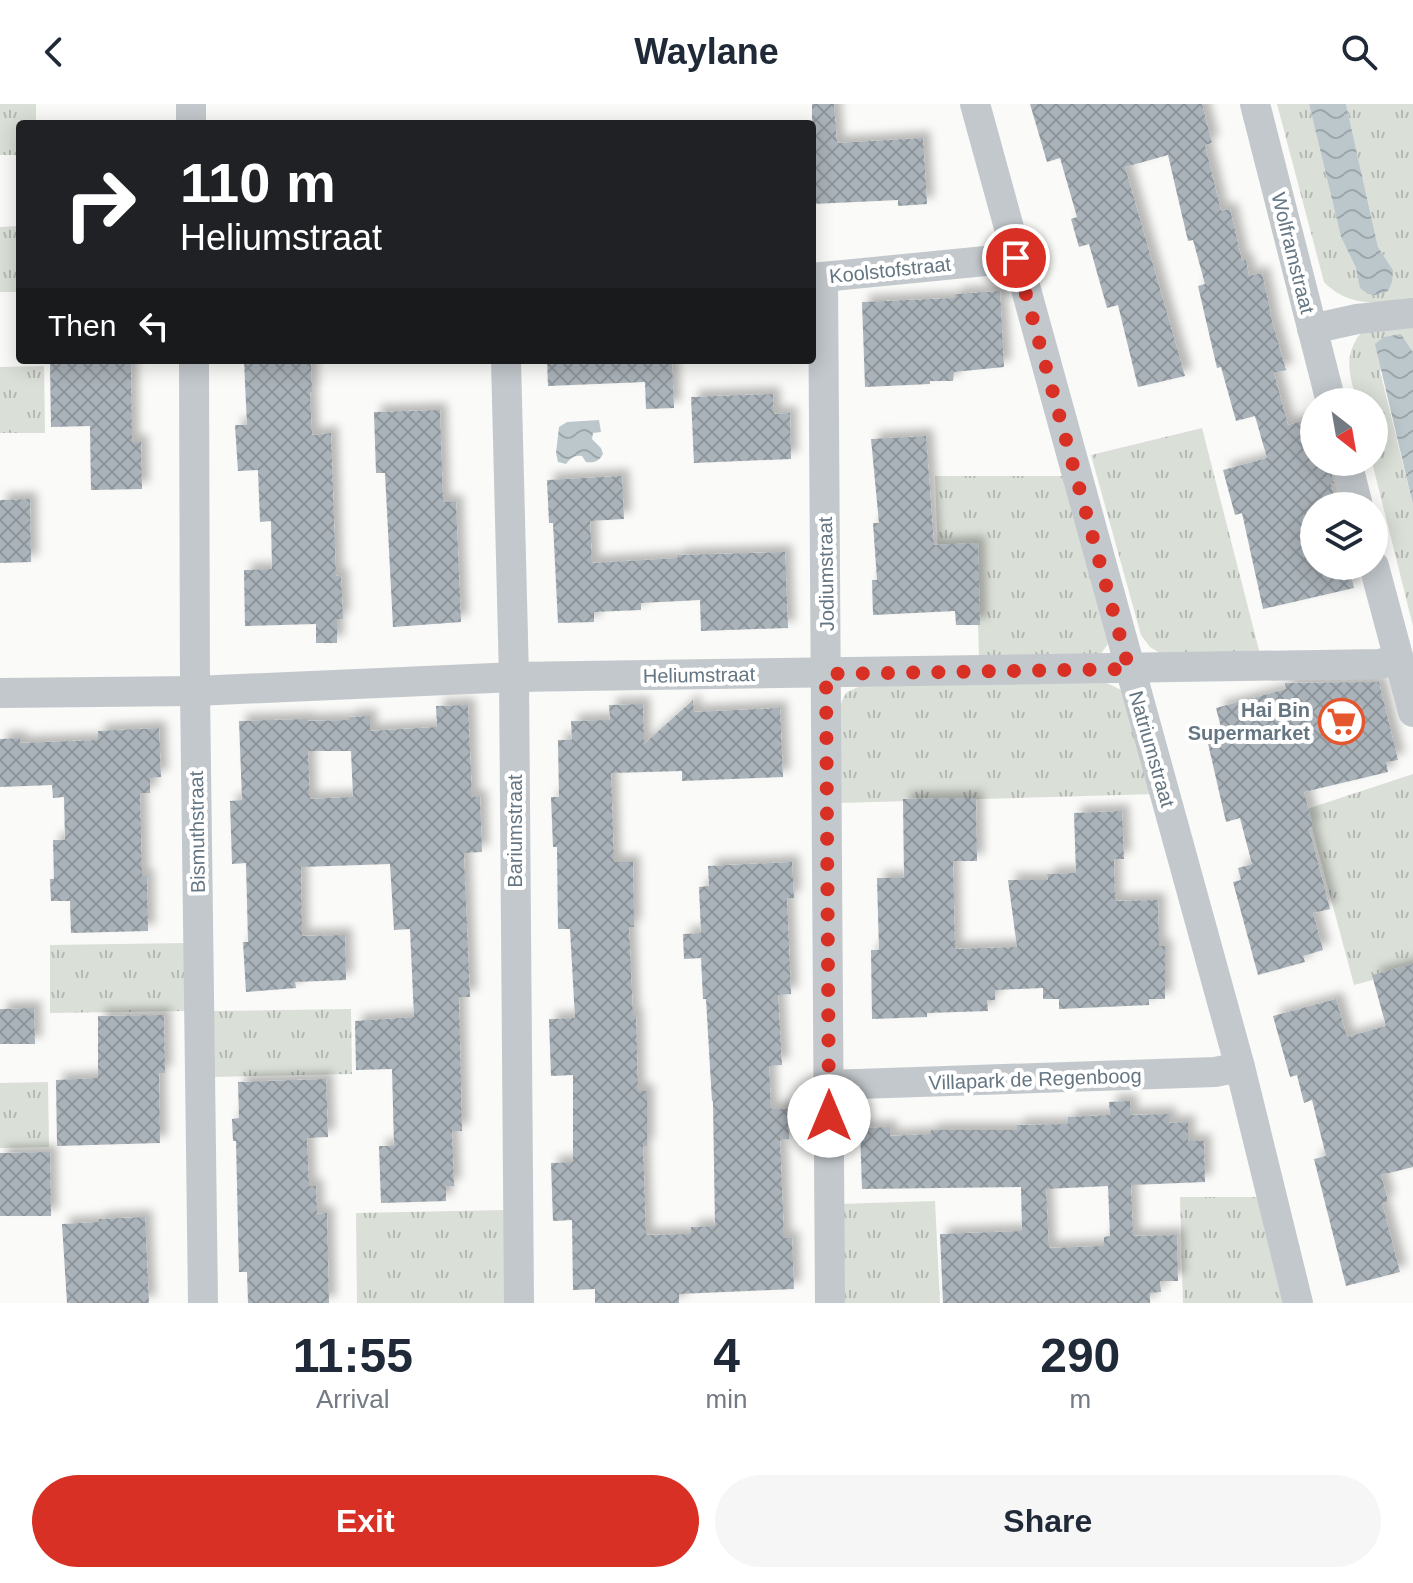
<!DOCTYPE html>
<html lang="en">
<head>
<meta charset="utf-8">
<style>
  body { margin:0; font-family:Helvetica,sans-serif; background:#f6f6f7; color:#1f2937; height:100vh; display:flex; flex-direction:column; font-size:30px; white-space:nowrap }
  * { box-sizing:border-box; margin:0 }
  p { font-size:26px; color:#747a83 }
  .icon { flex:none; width:44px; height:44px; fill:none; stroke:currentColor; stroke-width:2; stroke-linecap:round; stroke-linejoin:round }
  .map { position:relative; height:1199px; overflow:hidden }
  .sheet { display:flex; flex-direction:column; background:#fff; flex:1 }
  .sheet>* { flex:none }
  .top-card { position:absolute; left:16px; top:16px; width:800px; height:244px; border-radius:8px; box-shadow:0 4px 20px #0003; background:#202124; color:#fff; overflow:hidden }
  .needle { width:52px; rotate:149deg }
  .controls { position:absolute; left:1300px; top:284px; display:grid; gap:16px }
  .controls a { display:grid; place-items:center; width:88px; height:88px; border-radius:50%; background:#fff; box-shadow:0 4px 20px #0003; font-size:40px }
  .pin { position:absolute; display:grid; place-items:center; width:68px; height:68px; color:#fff; margin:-34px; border:4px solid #fff; border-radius:50%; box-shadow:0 2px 8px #0007 }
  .me { position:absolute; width:88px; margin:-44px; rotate:0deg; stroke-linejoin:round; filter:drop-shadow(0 0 6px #0008) }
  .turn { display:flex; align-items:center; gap:28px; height:168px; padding:0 32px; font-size:36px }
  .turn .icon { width:104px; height:104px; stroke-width:2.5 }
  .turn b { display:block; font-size:56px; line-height:68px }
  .then { display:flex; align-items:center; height:76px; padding:0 32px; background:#0003; gap:16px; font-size:30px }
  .eta { display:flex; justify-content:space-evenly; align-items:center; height:136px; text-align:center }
  .eta b { font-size:48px; font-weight:600; line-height:56px }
  .primary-button { display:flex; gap:16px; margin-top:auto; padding:16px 32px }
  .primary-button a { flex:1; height:92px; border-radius:48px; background:#d93025; color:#fff; font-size:32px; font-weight:600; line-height:92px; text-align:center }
  .primary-button a+a { background:#f6f6f7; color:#1f2937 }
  header { display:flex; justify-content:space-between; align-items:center; height:104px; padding:0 32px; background:#fff; font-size:36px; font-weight:600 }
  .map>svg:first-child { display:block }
  .grass { fill:url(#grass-tufts) }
  .water { fill:url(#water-waves) }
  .building { fill:url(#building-cross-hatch); fill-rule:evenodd; filter:url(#shadow) }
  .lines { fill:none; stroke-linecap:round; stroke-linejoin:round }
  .street { stroke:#c3c8cc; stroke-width:30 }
  .route { stroke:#d93025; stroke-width:14; stroke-dasharray:0 25.2 }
  .labels { text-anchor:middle; stroke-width:8; stroke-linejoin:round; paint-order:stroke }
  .street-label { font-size:20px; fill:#657683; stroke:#fff }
  .poi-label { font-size:20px; font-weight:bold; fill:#657683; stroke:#fff; text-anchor:end }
</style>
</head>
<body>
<header><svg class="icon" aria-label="back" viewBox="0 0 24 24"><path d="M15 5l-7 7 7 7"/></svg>Waylane<svg class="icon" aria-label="search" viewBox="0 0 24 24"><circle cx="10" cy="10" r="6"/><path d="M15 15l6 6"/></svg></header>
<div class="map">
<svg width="1413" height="1199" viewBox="0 0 1413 1199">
  <defs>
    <pattern id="grass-tufts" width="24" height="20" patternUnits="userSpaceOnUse" patternTransform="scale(2)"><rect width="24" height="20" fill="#dadfd7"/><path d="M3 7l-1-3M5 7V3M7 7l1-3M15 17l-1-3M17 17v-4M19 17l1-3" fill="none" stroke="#b4b9b4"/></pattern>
    <pattern id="water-waves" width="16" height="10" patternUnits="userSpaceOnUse" patternTransform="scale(2)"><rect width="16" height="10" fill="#bbc7cb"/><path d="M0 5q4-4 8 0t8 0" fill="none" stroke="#9ca6aa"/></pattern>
    <pattern id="building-cross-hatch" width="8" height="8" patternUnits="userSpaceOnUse" patternTransform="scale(2)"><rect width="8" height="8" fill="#aab3b9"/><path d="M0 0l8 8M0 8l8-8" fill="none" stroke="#8e969c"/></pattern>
    <filter id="shadow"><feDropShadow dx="7" dy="-7" stdDeviation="4" flood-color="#0004"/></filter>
  </defs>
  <rect width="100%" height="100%" fill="#fafaf8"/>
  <!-- grass -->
  <g class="grass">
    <polygon points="0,0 36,0 36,20 20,20 20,51 0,51"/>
    <path d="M1277,0H1309L1341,133L1356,164L1361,184L1393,166L1378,143L1346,0H1413V199C1379,197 1350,205 1324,178Z"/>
    <polygon points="20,122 20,188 0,188 0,123"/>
    <path d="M1413,220V248L1401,230L1380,267L1413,401V522L1372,358H1374V298H1357C1349,268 1342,251 1364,225Z"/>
    <polygon points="44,262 45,329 0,329 0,263"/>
    <polygon points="1202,324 1260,550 1163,551 1150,543 1141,531 1091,351"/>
    <polygon points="935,372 1074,372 1108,540 1100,551 979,554 976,447 938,449"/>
    <polygon points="1105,578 1121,586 1156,690 838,699 838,605 846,589 862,581"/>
    <polygon points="1413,670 1413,865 1354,881 1307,705"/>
    <polygon points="187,839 188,907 50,909 50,841"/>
    <polygon points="351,905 352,970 213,973 213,907"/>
    <polygon points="48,978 49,1043 0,1044 0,979"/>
    <polygon points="1180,1093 1260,1093 1288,1199 1183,1199"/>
    <polygon points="935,1097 940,1199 840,1199 838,1100"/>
    <polygon points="506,1106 506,1199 357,1199 356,1109"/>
  </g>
  <!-- water -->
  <g class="water">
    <polygon points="1309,0 1346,0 1378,143 1393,166 1392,178 1388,187 1376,191 1368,190 1360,184 1356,164 1341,133"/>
    <polygon points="1401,230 1413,248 1413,401 1375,240 1384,233"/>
    <path d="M599,316L601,328L593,329L592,335L601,344L603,350C599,357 595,359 586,358L582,352C574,351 571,354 566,360L558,358L556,349L559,323L567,318Z"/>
  </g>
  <!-- building -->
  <g class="building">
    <polygon points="812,0 834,0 837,39 923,34 927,100 898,102 898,96 812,100"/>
    <polygon points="1030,0 1202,0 1212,39 1205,41 1221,107 1230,105 1242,157 1246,156 1249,172 1262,169 1271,210 1270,210 1286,266 1274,269 1288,321 1314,314 1314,358 1328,358 1334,379 1331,379 1336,402 1314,402 1314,462 1349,462 1354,484 1263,505 1242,409 1235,411 1223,366 1267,354 1255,312 1236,317 1221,263 1217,264 1198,182 1205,180 1193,136 1188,137 1168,51 1125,63 1185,272 1138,283 1118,201 1107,204 1089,140 1079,143 1071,115 1077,113 1060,54 1047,58"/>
    <polygon points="1000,187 1004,263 954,268 953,277 930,277 930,280 865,283 862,198 955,194 955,190"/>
    <polygon points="244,256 311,256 312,288 310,288 312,331 331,329 336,472 341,471 343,515 337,515 337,539 316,539 316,520 245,522 244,466 272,465 271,417 260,418 258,366 238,367 235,321 247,321"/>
    <polygon points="547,256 672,256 674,304 646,305 645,278 548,282"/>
    <polygon points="131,258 132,338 141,338 142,385 91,386 90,322 51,323 50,260"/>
    <polygon points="773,290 774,310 790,309 791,355 694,359 691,293"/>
    <polygon points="440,306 443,398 456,398 461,518 393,523 385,369 376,369 374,308"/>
    <polygon points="926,332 934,441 978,439 980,521 956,521 955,507 873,511 872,476 877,476 873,419 879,419 871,335"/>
    <polygon points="622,372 624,415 590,417 592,459 678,454 678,451 785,448 788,524 701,527 700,496 641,499 641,506 594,508 594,518 558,519 553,419 549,419 547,376"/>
    <polygon points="30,395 31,458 0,459 0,396"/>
    <polygon points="1379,578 1398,656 1386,658 1388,668 1304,688 1313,723 1309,724 1330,805 1313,809 1323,846 1303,852 1305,858 1258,871 1233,778 1241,776 1238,764 1252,760 1240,714 1226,718 1207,635 1223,631 1216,604 1286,585 1285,579"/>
    <polygon points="693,596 694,608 780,604 783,673 682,677 682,667 611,669 614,758 633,758 634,823 629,823 633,912 636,912 638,987 647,987 647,1042 643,1042 646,1131 691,1130 691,1123 715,1122 713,997 712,997 706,895 703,895 701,854 684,855 683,830 701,829 699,783 709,782 708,762 792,758 794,794 787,794 791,890 778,891 782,961 769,962 771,1005 788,1005 789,1035 780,1036 784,1134 792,1134 794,1185 679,1190 679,1199 595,1199 595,1185 573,1186 572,1116 553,1117 551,1059 573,1058 573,971 551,972 549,915 575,914 570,825 558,825 557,743 553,743 551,693 559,693 558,636 572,636 571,617 610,616 609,601 643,600 644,640"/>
    <path d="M468,601L472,693H480L482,748L464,749V753L470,893H459L462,1027H452L454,1082H446V1097L381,1099L379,1042H394L392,965L356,966L355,917L414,913L410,825L394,826L390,760L301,763L302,832L345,831L346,876L295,878L296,884L246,888L243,838H248L246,759L232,760L230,697L242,696L239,617L307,615V617L349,616V613L370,612V627L437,623L436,602ZM308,647H351L353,693L310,695Z"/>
    <polygon points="159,624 161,673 150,674 150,689 140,689 142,772 147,772 148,827 71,829 70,797 51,797 50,775 54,775 53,736 65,736 64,693 53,694 52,681 0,683 0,635 20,634 20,639 98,636 98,627"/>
    <polygon points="976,694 977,757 953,757 955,845 1017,843 1008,776 1048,776 1047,770 1076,769 1074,709 1122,707 1124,755 1114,755 1115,797 1158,796 1159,842 1165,842 1165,895 1149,895 1149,901 1059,905 1059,895 1043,895 1043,884 995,886 995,896 987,896 988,907 927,909 927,913 872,915 871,846 879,846 877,774 904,774 903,695"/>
    <polygon points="1413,860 1413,1063 1381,1071 1388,1097 1382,1099 1400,1168 1346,1182 1314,1055 1326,1052 1312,996 1304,999 1297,971 1290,973 1273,912 1336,895 1347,933 1386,922 1372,871"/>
    <polygon points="34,904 35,940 0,940 0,905"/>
    <polygon points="164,911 165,969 159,969 160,1039 57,1042 56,976 98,974 98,912"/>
    <polygon points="326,975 328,1033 307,1034 309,1082 316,1082 317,1110 327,1109 329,1199 248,1199 247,1168 239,1168 236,1037 233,1037 232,1015 239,1014 238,978"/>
    <path d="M1130,997L1131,1011L1169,1010V1019L1188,1018V1037H1204L1205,1078L1131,1081L1133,1132L1177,1131L1178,1177H1160L1161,1188L1150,1189V1199H943L940,1130L1022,1127L1021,1083L862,1085L860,1024L890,1023V1032L931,1030V1026H1017V1021L1068,1020V1013L1110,1011L1109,998ZM1108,1082L1110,1132L1104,1133V1142L1049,1144L1046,1085Z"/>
    <polygon points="50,1048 51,1112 0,1112 0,1049"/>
    <polygon points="145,1113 149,1199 67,1199 62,1120 99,1118 99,1115"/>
  </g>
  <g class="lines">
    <!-- street -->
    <g class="street">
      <polyline points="975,0 1240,963 1298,1199"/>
      <polyline points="1255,0 1331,298"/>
      <polyline points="191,20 191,0"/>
      <polyline points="823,173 830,1199"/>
      <polyline points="812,174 1016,154"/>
      <polyline points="1312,225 1357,215 1413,209"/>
      <polyline points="194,256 195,587 203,1199"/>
      <polyline points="506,256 514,573 519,1199"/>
      <polyline points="1347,358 1358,402"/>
      <polyline points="1374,462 1413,608"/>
      <polyline points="0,589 195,587 514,573 1380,560 1398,555"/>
      <polyline points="828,981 1215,968 1240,963"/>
    </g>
  </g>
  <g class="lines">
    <!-- route -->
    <polyline class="route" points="829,1012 826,570 1129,565 1016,154"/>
  </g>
  <!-- icons -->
  <defs>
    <symbol id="supermarket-ring" viewBox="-11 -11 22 22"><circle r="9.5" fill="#fff" stroke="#e4572e" stroke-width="1.5"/><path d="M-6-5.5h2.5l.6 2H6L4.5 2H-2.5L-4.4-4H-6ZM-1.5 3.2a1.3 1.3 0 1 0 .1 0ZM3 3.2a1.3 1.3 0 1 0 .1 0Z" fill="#e4572e"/></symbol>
  </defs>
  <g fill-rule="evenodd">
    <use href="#supermarket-ring" x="1316" y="592" width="51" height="51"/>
  </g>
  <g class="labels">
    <!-- street labels -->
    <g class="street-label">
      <text transform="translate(1293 149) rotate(76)" y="7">Wolframstraat</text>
      <text transform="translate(890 166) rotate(-6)" y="7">Koolstofstraat</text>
      <text transform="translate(826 470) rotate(-91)" y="7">Jodiumstraat</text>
      <text transform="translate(699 571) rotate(-1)" y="7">Heliumstraat</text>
      <text transform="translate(1152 645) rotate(74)" y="7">Natriumstraat</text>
      <text transform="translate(515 727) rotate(-90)" y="7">Bariumstraat</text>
      <text transform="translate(197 728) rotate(-91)" y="7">Bismuthstraat</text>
      <text transform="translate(1035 975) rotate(-2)" y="7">Villapark de Regenboog</text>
    </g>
    <!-- poi labels -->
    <g class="poi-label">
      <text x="1310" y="613">Hai Bin<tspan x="1310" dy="23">Supermarket</tspan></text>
    </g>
  </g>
</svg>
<div class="controls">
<a><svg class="needle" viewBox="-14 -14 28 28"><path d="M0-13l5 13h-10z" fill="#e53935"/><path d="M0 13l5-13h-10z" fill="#747a83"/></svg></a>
<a><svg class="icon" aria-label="layers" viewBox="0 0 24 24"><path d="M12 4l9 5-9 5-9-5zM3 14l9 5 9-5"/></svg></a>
</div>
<div class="pin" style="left:1016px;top:154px;background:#d93025"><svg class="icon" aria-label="arrive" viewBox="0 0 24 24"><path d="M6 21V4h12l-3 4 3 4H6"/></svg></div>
<svg class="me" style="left:829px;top:1012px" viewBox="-20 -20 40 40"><circle r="19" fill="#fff"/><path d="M0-13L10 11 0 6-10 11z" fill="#d93025"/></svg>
<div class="top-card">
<div class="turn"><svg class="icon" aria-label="right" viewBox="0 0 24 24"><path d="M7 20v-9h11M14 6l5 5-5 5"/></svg><div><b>110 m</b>Heliumstraat</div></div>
<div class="then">Then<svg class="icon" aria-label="left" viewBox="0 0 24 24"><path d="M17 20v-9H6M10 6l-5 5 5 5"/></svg></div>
</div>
</div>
<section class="sheet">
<div class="eta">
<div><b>11:55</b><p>Arrival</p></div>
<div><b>4</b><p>min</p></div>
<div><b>290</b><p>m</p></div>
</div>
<div class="primary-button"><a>Exit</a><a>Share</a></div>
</section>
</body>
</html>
